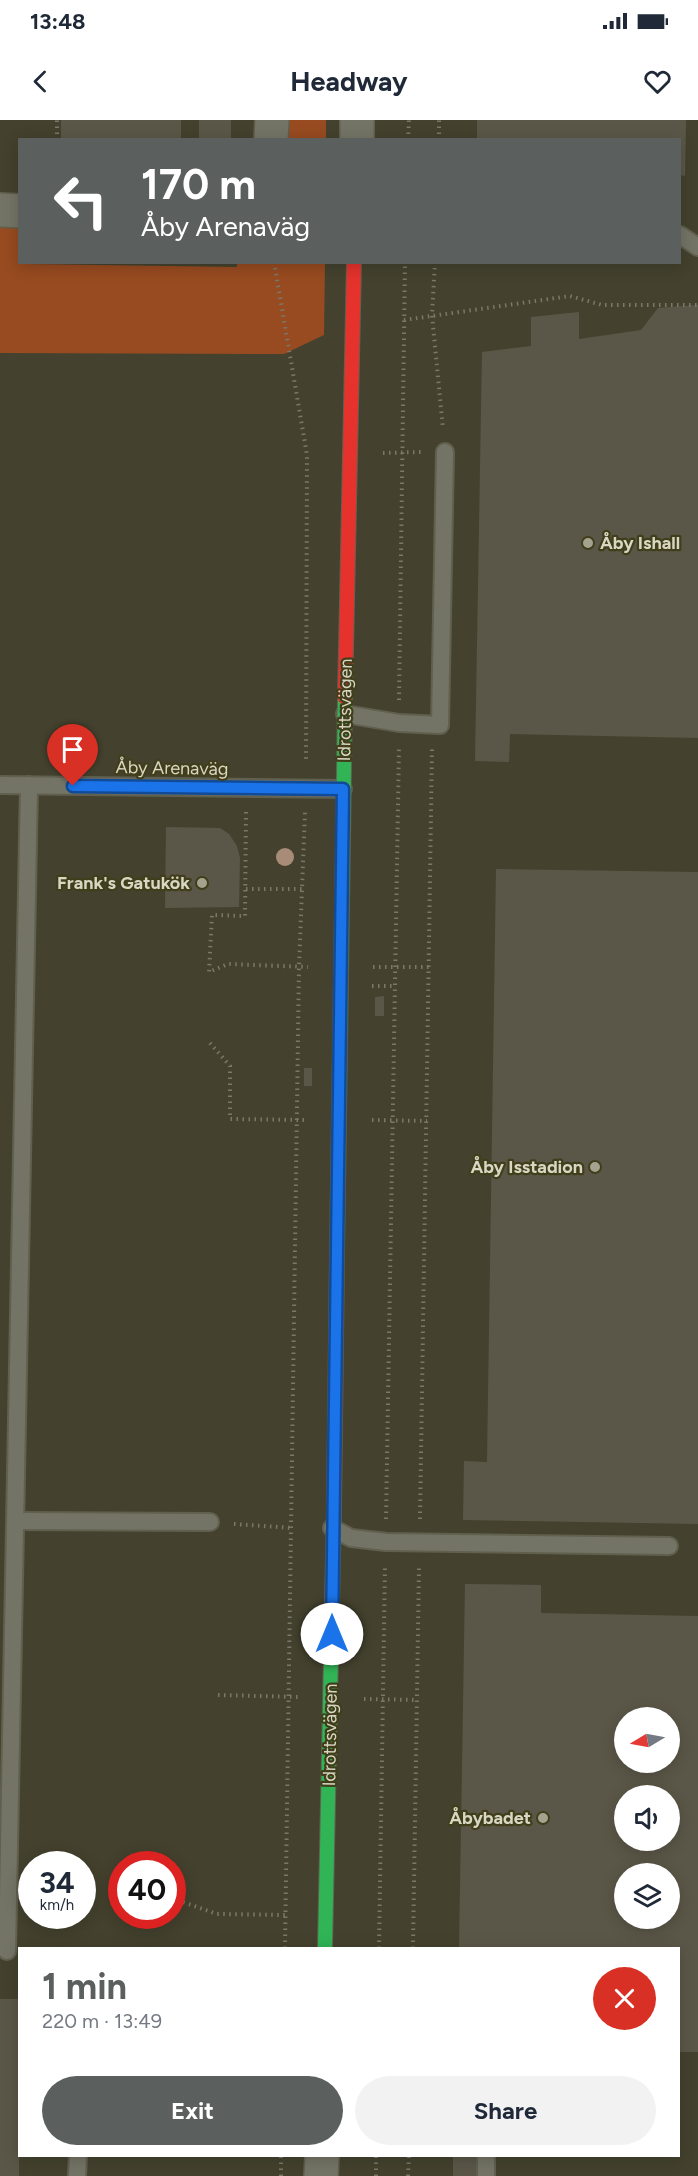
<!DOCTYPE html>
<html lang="en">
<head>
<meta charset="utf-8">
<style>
  body { margin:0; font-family:Figtree,sans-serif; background:#f2f2f3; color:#1f2937; height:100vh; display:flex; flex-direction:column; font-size:22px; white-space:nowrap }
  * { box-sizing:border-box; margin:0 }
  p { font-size:20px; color:#747a83 }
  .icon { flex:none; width:33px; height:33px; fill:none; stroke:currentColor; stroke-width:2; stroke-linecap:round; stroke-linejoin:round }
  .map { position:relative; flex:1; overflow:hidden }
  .panel { position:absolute; left:18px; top:1827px; width:662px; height:210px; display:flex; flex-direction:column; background:#fff; border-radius:0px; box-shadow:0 3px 15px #0003 }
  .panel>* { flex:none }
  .guide { position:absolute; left:18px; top:18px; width:663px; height:126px; border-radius:0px; box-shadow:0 3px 15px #0003; background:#5b605f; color:#fff; overflow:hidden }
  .needle { width:39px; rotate:260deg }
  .buttons { position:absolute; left:614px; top:1587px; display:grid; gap:12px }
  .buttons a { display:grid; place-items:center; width:66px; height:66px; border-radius:50%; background:#fff; box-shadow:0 3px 15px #0003; font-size:30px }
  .speed { position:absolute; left:18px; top:1731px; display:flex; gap:12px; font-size:30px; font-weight:700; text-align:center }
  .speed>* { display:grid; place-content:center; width:78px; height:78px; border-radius:50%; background:#fff; box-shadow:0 3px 15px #0003; line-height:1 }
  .speed small { font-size:15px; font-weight:400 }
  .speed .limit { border:9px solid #d22; background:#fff; color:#111 }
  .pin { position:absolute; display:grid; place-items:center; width:51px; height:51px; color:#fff; margin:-62px -26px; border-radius:50% 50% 50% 0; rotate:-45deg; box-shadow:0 0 6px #0007 }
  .pin .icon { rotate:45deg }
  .me { position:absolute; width:66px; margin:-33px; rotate:0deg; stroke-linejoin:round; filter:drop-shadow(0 0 4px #0008) }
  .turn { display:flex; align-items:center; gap:21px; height:126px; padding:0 24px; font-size:27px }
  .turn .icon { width:78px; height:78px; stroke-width:2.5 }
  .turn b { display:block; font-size:42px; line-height:51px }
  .round { display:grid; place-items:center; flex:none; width:63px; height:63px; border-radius:32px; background:#f2f2f3 }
  .head { display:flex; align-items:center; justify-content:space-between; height:102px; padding:0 24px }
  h1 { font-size:36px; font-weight:700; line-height:45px; color:#5b605f }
  .primary-button { display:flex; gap:12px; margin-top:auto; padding:12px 24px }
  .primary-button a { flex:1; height:69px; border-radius:36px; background:#5b605f; color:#fff; font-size:24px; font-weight:700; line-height:69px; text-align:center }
  .primary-button a+a { background:#f2f2f3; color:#1f2937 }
  .status { display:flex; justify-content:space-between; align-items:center; height:42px; padding:0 30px; background:#fff; direction:ltr }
  .status svg { height:16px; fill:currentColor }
  header { display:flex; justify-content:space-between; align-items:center; height:78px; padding:0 24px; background:#fff; font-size:27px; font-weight:700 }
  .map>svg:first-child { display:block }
  .green { fill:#984b20 }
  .building { fill:#5b5748; fill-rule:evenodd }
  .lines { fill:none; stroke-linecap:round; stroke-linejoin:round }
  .lane-casing { stroke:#61604f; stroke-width:20 }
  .street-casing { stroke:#61604f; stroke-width:36 }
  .fast-casing { stroke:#61604f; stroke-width:16 }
  .jam-casing { stroke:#61604f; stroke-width:16 }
  .path { stroke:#7a786b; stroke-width:4; stroke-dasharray:1.5 4.5; stroke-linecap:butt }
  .lane { stroke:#747466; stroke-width:16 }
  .street { stroke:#747466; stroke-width:33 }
  .fast { stroke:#30b455; stroke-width:14 }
  .jam { stroke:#e5322d; stroke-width:14 }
  .tree { fill:#a98c77 }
  .route-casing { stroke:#114b97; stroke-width:15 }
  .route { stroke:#1a73e8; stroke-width:10 }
  .poi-dot { fill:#a4a38f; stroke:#413e1b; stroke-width:2 }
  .labels { text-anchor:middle; stroke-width:4.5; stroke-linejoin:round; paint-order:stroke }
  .poi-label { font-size:18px; font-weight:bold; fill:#d8d7c3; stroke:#413e1b; text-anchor:end }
  .street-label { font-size:18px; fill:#d8d7c3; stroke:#413e1b }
</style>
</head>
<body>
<div class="status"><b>13:48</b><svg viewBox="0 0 49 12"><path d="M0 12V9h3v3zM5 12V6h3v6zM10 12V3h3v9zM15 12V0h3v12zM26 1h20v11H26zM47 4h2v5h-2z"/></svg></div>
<header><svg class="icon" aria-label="back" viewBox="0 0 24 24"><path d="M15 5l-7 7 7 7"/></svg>Headway<svg class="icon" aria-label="heart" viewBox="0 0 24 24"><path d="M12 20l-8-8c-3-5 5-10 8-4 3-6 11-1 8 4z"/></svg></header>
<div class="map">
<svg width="698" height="2056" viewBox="0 0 698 2056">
  <rect width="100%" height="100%" fill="#44422e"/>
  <!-- green -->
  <g class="green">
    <polygon points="285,0 326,0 326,19 284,20"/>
    <polygon points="0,108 19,108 20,142 30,144 237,147 237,143 325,143 324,215 284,234 0,233"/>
  </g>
  <!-- building -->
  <g class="building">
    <rect x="61" y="0" width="120" height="20"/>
    <rect x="199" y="0" width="32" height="20"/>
    <polygon points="477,0 686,0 685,56 680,55 680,20 477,20"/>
    <polygon points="698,185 698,618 510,614 509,642 475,641 482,232 531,226 531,197 579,192 579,219 641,210 658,188"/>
    <polygon points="166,707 220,708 229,714 237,726 240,738 239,787 165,788"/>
    <polygon points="496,749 698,752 698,1404 463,1400 464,1341 487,1342"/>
    <polygon points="384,876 384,896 375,896 375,877"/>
    <rect x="304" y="948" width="8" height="18"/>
    <path d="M465,1464L541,1465V1493L698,1496V1932H678V1828H459ZM624,1598H669V1642H624ZM624,1676H669V1720H624ZM624,1754H669V1798H624Z"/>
    <polygon points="0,1879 20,1879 19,2056 0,2056"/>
    <polygon points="453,2036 479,2036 478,2056 453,2056"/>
  </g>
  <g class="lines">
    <defs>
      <g id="lane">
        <polyline points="680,115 698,127"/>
        <polyline points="345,594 399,603 440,605 445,332"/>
        <polyline points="0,665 343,669"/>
        <polyline points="16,1401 210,1402"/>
        <polyline points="332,1408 351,1418 386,1422 669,1426"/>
        <polyline points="7,1831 29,665"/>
        <polyline points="77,2056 78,2036"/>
        <polyline points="486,2056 486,2036"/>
      </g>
      <g id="street">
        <polyline points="271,20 272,0"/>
        <polyline points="357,20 357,0"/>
        <polyline points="0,90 20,91"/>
        <polyline points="321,2056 322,2036"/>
      </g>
      <g id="fast">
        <polyline points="337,1134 345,578"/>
        <polyline points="325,1828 334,1388"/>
      </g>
      <g id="jam">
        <polyline points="345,578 354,142"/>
        <polyline points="334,1388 337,1134"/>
      </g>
    </defs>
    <!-- lane casing -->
    <use href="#lane" class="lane-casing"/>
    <!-- street casing -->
    <use href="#street" class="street-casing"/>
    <!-- fast casing -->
    <use href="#fast" class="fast-casing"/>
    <!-- jam casing -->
    <use href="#jam" class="jam-casing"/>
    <!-- path -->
    <g class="path">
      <polyline points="57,20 57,0"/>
      <polyline points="408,20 409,0"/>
      <polyline points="439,20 439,0"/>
      <polyline points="274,142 307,335 306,643"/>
      <polyline points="435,142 432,195 443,309"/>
      <polyline points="404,200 570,176 602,185 698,185"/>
      <polyline points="383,333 421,332"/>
      <polyline points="399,580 405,142"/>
      <polyline points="246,692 245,796 212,795 209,852 228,844 308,847"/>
      <polyline points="246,769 302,769"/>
      <polyline points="373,847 429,847"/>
      <polyline points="372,866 395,866"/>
      <polyline points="210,923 230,946 230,999 304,1000"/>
      <polyline points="372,1000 427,1001"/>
      <polyline points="386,1399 399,626"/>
      <polyline points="420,1399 432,629"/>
      <polyline points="234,1404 293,1408"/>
      <polyline points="218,1575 300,1577"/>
      <polyline points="364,1579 417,1580"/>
      <polyline points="172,1778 217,1794 285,1795"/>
      <polyline points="285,1828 299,847 305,692"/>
      <polyline points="379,1828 385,1445"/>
      <polyline points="413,1828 419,1448"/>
      <polyline points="281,2056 281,2036"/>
      <polyline points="376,2056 376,2036"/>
      <polyline points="408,2056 409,2036"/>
    </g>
    <!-- lane -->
    <use href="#lane" class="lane"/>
    <!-- street -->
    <use href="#street" class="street"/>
    <!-- fast -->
    <use href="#fast" class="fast"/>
    <!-- jam -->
    <use href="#jam" class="jam"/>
  </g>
  <!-- trees -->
  <circle class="tree" cx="285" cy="737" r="9"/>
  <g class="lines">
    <defs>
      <polyline id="route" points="73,666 343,669 332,1514"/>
    </defs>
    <!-- route casing -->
    <use href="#route" class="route-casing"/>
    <!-- route -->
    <use href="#route" class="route"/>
  </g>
  <!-- markers -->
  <g class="poi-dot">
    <circle cx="588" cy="423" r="6"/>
    <circle cx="202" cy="763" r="6"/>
    <circle cx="595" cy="1047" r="6"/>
    <circle cx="543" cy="1698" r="6"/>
  </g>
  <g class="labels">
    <!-- poi labels -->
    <g class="poi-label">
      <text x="600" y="429" text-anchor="start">Åby Ishall</text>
      <text x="190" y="769">Frank's Gatukök</text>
      <text x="583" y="1053">Åby Isstadion</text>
      <text x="531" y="1704">Åbybadet</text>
    </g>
    <!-- street labels -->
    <g class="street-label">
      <text transform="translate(345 590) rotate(-89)" y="6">Idrottsvägen</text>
      <text transform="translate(172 648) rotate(1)" y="6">Åby Arenaväg</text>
      <text transform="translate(330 1615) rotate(-89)" y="6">Idrottsvägen</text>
    </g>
  </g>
</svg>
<div class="buttons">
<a><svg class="needle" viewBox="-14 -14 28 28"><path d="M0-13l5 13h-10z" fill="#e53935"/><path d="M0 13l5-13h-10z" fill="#747a83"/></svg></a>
<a><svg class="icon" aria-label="sound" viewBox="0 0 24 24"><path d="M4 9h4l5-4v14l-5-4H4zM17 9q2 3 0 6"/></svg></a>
<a><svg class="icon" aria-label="layers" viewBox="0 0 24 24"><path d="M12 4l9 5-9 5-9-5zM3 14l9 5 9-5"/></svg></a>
</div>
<div class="speed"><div>34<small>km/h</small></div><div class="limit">40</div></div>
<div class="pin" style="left:73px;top:666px;background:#d93025"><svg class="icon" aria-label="arrive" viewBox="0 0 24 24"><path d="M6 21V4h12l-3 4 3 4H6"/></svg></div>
<svg class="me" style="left:332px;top:1514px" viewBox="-20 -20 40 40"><circle r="19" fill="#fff"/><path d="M0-13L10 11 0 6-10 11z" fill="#1a73e8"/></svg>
<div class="guide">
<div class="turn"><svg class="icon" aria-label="left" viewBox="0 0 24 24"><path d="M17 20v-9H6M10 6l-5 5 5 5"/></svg><div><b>170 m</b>Åby Arenaväg</div></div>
</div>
<section class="panel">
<div class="head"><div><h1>1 min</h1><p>220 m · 13:49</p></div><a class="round" style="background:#d93025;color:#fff"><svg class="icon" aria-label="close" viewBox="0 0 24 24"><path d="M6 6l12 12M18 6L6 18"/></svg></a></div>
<div class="primary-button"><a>Exit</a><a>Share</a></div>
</section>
</div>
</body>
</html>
